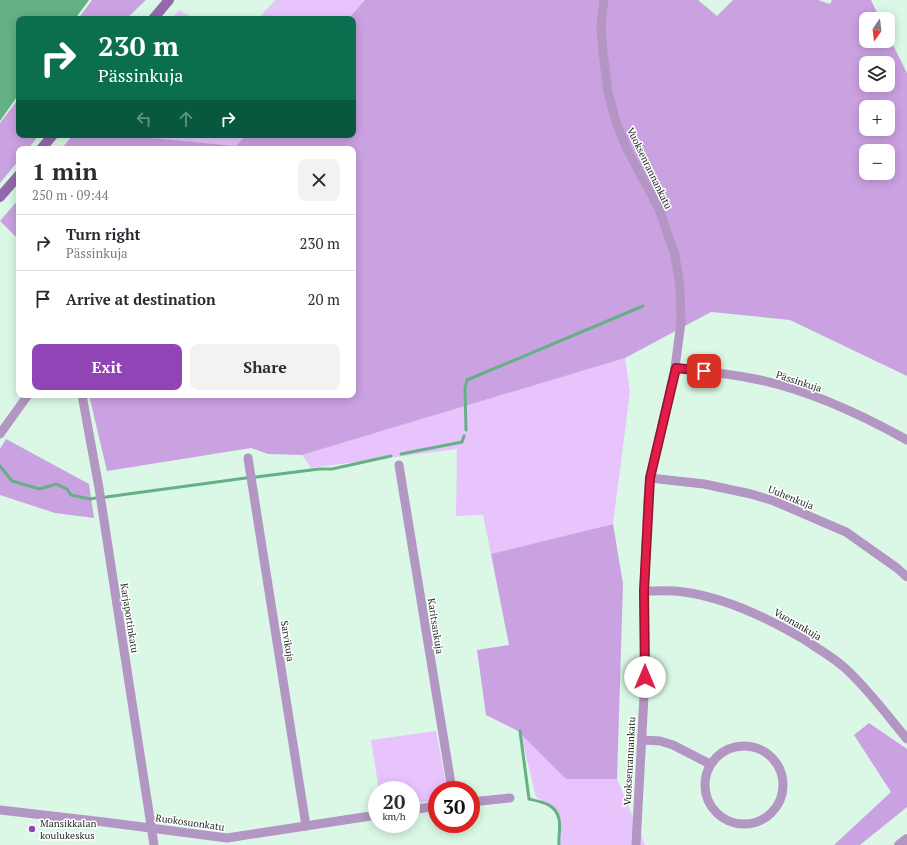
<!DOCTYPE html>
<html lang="en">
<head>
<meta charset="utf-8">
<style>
  body { margin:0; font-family:"PT Serif",serif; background:#f2f2f3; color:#2b2b33; height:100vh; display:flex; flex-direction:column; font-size:15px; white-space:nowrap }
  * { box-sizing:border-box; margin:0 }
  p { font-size:13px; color:#7c7c81 }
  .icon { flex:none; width:22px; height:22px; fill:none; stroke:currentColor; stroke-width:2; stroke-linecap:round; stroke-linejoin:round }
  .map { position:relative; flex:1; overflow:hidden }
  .panel { position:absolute; left:16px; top:146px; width:340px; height:252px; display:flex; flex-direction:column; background:#fff; border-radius:8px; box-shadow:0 2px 10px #0003 }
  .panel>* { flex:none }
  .hud { position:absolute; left:16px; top:16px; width:340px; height:122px; border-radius:8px; box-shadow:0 2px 10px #0003; background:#0b6e4f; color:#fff; overflow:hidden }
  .needle { width:26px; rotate:194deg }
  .tools { position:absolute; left:859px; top:12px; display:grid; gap:8px }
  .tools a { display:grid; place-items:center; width:36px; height:36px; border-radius:8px; background:#fff; box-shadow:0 2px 10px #0003; font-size:20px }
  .speed { position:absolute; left:368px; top:781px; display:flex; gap:8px; font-size:20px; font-weight:700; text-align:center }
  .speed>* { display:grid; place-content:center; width:52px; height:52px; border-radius:50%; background:#fff; box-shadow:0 2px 10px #0003; line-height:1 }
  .speed small { font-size:10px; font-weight:400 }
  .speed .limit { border:6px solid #d22; background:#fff; color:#111 }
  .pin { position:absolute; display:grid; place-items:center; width:34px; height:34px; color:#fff; margin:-17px; border-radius:8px; box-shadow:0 2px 6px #0006 }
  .me { position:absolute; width:44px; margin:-22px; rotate:0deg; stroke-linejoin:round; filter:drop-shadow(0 0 3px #0008) }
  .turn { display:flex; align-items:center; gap:14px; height:84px; padding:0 16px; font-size:18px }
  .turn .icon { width:52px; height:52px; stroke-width:2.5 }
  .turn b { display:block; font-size:28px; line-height:34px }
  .lanes { display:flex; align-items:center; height:38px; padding:0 16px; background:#0003; justify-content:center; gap:20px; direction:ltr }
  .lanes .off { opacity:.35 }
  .round { display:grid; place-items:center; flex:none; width:42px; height:42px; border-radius:8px; background:#f2f2f3 }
  .summary { display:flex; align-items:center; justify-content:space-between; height:68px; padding:0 16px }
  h1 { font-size:24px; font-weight:800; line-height:30px }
  .action { display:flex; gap:8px; margin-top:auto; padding:8px 16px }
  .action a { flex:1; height:46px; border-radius:8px; background:#9144b5; color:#fff; font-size:16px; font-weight:800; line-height:46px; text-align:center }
  .action a+a { background:#f2f2f3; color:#2b2b33 }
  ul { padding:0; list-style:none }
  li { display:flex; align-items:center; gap:12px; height:56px; padding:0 16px; border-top:1px solid #e1e1e2 }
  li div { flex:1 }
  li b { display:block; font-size:15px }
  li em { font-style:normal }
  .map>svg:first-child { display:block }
  .green { fill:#e8c4fd }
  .forest { fill:#caa1e1; fill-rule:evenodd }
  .water { fill:#65b085 }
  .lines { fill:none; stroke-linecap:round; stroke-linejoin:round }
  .stream { stroke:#65b085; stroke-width:3 }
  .minor { stroke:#b396c3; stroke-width:9 }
  .tertiary { stroke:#b396c3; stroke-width:10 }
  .secondary { stroke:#9469ab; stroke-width:10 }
  .route-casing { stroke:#92132f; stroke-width:10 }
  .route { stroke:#e11d48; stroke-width:7 }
  .poi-dot { fill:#9144b5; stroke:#fff; stroke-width:1.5 }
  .labels { text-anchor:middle; stroke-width:3; stroke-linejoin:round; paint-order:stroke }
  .street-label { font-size:10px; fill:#1d2821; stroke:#fff }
  .poi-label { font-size:10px; fill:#1d2821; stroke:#fff; text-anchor:start }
</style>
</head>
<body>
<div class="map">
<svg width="907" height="845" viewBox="0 0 907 845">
  <rect width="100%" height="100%" fill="#daf8e5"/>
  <!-- green -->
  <g class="green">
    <polygon points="275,0 365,0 348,19 258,19"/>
    <polygon points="179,10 195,19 172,19"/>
    <polygon points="108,135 246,135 236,146"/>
    <polygon points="625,358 630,392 613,524 491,554 483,515 456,516 457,449 311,468 302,455"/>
    <polygon points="436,731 447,790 437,790 437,801 411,803 411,790 379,790 371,740"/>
    <polygon points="520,731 566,779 617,779 645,845 559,845 559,819 550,806 536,797"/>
  </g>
  <!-- forest -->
  <g class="forest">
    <polygon points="92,0 146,0 126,19 78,19"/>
    <path d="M365,0H698L717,16L733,0H818L830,4L832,0H871L880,19H866V41H888V35L907,73V376L790,320L711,312L625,358L302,455L268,454L251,448L107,471L89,395H353V149H61L73,135H119L236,146L246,135H353V19H348ZM866,63H888V85H866ZM866,107H888V129H866ZM866,151H888V173H866Z"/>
    <polygon points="19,98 19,135 39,135 28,149 19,149 19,160 0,183 0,123"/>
    <polygon points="19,199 19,240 0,221"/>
    <polygon points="6,439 89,484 94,518 55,513 0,495 0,449"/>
    <polygon points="613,524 623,584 617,779 566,779 518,731 486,715 477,650 509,645 491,554"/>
    <polygon points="869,723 907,749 907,807 860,845 834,845 891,792 854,735"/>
  </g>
  <!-- water -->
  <polygon class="water" points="0,0 89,0 75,19 19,19 19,94 0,121"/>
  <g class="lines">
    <!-- stream -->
    <g class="stream">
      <polyline points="466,430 465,388 467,380 643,306"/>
      <polyline points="401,454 462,442 464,436"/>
      <polyline points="0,466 12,481 40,489 56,484 67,489 71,495 90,499 96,498"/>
      <polyline points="256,477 319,469 332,469 391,456"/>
      <polyline points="106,497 246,478"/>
      <path d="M520,731L529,799C542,802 556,804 559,819C561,828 558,837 559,845"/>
    </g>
    <!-- minor -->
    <g class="minor">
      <polyline points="604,0 601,26 603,53 608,92 616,122 628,151 659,209 675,255 680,287 681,322 675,368 650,478 648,499 644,591 645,677 636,845"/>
      <path d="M675,368C704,371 732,374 760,380C811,391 862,415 907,440"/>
      <polyline points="82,395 99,488 154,845"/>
      <polyline points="0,434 28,395"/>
      <polyline points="248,458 306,826"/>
      <polyline points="399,465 452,790"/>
      <polyline points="650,478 704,484 751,494 774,501 846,532 897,568 907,577"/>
      <path d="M644,591C657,591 671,590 684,592C727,598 768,618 805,640C818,649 833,657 845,668C868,689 887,715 907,739"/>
      <polyline points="642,740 660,741 673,745 710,764"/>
      <circle cx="744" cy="785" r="39"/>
      <polyline points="471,802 510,798"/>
      <polyline points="0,810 104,822 227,838 377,815"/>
      <polyline points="411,810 437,806"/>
    </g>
    <!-- tertiary -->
    <polyline class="tertiary" points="899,845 907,839"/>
    <!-- secondary -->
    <g class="secondary">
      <polyline points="153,19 169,0"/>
      <polyline points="41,149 53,135"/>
      <polyline points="0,197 19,175"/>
    </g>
  </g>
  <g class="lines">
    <defs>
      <polyline id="route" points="645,677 644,591 650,478 676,368 704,371"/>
    </defs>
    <!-- route casing -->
    <use href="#route" class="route-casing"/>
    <!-- route -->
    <use href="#route" class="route"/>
  </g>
  <!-- markers -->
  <circle class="poi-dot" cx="32" cy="829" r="4"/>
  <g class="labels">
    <!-- street labels -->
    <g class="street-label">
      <text transform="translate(650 168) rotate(64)" y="4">Vuoksenrannankatu</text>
      <text transform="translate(799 381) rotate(18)" y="4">Pässinkuja</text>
      <text transform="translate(791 497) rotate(22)" y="4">Uuhenkuja</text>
      <text transform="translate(130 618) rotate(81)" y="4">Karjaportinkatu</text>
      <text transform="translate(798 624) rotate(30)" y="4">Vuonankuja</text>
      <text transform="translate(436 626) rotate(81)" y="4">Karitsankuja</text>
      <text transform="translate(288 641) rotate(81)" y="4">Sarvikuja</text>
      <text transform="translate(629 761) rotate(-87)" y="4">Vuoksenrannankatu</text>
      <text transform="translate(190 822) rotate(8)" y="4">Ruokosuonkatu</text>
    </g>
    <!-- poi labels -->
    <g class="poi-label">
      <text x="40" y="827">Mansikkalan<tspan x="40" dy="12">koulukeskus</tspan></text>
    </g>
  </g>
</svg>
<div class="tools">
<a><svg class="needle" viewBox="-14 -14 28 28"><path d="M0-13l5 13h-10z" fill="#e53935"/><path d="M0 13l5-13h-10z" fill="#7c7c81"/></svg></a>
<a><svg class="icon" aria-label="layers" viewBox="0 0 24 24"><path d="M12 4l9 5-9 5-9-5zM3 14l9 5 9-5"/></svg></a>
<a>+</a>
<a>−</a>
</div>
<div class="speed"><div>20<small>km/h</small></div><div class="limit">30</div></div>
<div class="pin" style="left:704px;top:371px;background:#d93025"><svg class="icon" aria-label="arrive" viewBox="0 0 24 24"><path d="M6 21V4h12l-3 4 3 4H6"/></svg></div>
<svg class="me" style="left:645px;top:677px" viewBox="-20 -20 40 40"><circle r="19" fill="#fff"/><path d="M0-13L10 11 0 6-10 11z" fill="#e11d48"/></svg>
<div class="hud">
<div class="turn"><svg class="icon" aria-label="right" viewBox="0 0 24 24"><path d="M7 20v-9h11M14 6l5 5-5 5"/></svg><div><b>230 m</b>Pässinkuja</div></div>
<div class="lanes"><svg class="icon off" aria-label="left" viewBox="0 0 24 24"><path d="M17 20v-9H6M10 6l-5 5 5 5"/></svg><svg class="icon off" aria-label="ahead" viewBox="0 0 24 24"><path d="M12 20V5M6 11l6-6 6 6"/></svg><svg class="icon" aria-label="right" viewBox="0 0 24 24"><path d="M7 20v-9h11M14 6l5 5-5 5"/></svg></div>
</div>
<section class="panel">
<div class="summary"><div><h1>1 min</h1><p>250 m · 09:44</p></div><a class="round"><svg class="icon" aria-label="close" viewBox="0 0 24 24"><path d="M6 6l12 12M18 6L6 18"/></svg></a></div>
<ul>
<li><svg class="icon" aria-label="right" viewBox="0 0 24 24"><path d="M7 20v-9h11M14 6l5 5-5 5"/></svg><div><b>Turn right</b><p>Pässinkuja</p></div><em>230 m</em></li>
<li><svg class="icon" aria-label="arrive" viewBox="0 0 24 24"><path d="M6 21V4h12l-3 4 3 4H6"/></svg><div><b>Arrive at destination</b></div><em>20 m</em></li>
</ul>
<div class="action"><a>Exit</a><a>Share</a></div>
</section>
</div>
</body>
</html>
